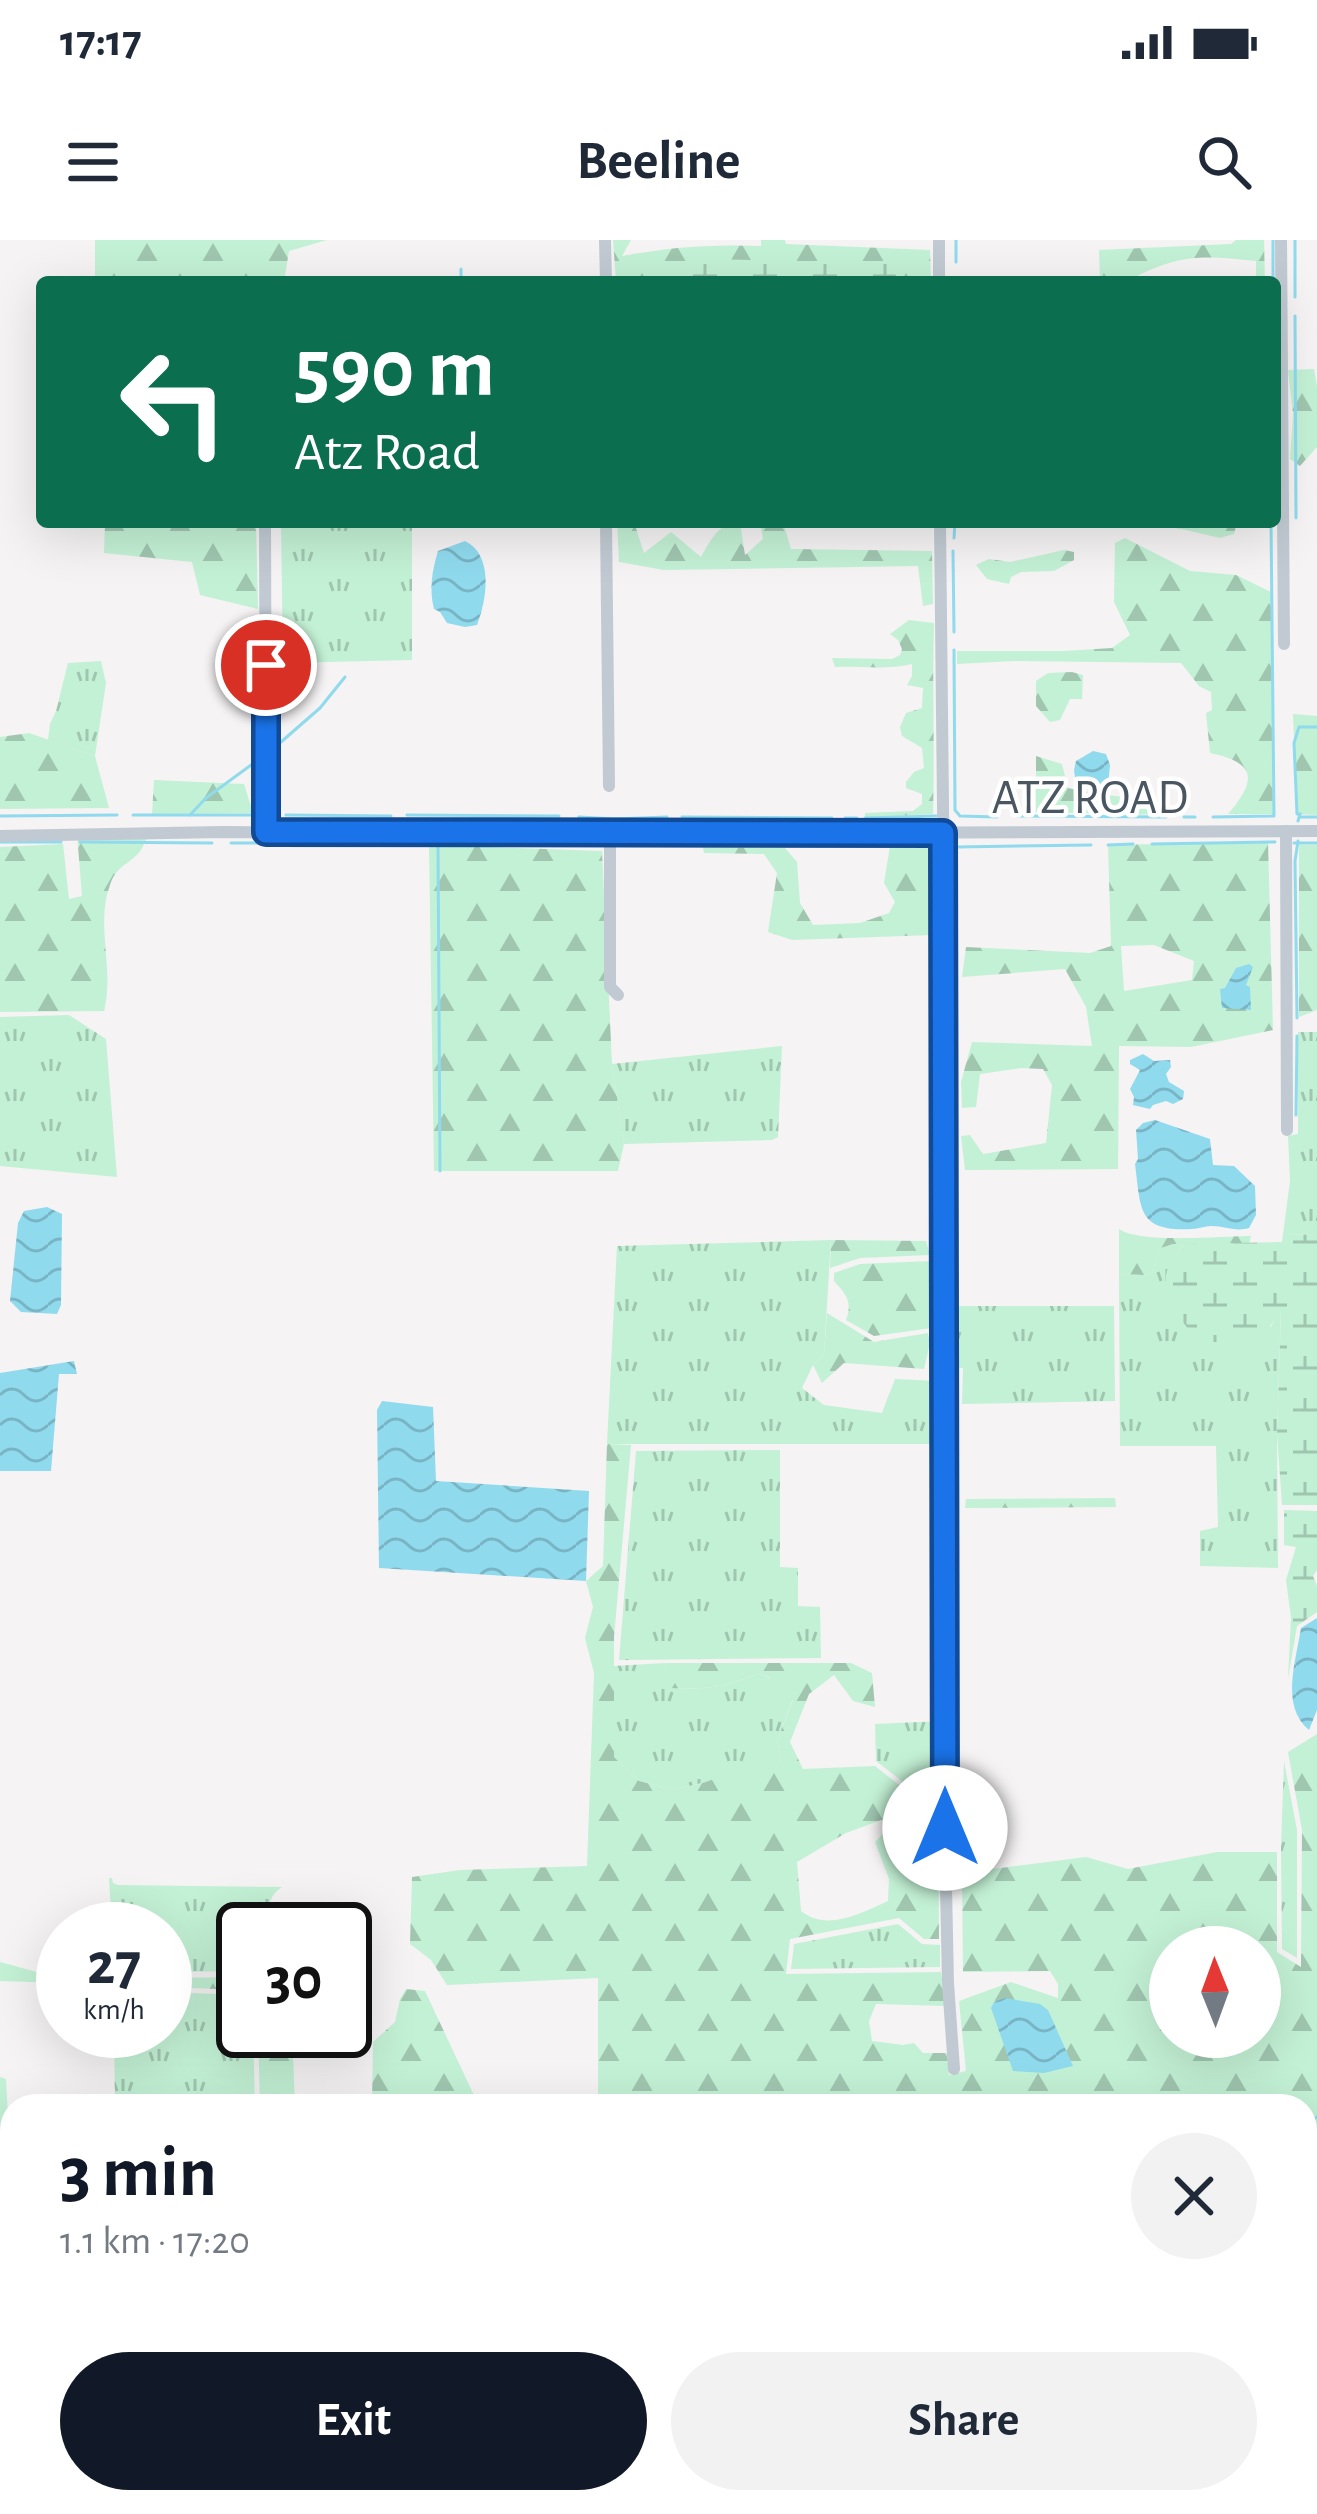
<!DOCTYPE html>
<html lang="en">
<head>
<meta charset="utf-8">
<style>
  body { margin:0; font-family:"Alegreya Sans",sans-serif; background:#f2f2f3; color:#1f2937; height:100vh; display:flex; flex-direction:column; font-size:45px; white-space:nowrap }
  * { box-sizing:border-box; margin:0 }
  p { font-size:39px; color:#747a83 }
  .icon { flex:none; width:66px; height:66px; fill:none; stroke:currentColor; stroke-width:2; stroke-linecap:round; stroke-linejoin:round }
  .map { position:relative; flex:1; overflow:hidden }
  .sheet { position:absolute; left:0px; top:1854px; width:1317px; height:420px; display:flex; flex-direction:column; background:#fff; border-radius:36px 36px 0 0; box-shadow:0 12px 48px #0002 }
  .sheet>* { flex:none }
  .banner { position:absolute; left:36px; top:36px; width:1245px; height:252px; border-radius:12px; box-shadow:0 12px 48px #0002; background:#0b6e4f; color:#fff; overflow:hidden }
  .needle { width:78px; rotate:359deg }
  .fabs { position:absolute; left:1149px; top:1686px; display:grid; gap:24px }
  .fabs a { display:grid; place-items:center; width:132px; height:132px; border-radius:50%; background:#fff; box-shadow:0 12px 48px #0002; font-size:60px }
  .speed { position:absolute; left:36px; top:1662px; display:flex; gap:24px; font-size:60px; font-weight:700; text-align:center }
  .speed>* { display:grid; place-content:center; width:156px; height:156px; border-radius:50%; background:#fff; box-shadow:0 12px 48px #0002; line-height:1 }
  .speed small { font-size:30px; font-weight:400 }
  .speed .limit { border:6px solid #111; border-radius:18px; background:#fff; color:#111 }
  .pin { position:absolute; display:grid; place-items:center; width:102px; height:102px; color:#fff; margin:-51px; border:6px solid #fff; border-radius:50%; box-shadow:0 3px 12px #0007 }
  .me { position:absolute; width:132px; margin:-66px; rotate:0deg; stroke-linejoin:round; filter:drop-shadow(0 0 9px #0008) }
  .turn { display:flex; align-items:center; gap:42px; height:252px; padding:0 60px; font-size:54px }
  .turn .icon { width:156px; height:156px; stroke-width:2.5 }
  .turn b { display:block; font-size:84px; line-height:102px }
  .round { display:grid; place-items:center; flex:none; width:126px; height:126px; border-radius:63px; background:#f2f2f3 }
  .head { display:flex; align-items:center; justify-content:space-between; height:204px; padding:0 60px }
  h1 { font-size:72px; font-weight:700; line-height:90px; color:#111827 }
  .action { display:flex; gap:24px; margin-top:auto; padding:24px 60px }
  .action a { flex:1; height:138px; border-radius:72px; background:#111827; color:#fff; font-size:48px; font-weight:700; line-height:138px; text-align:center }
  .action a+a { background:#f2f2f3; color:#1f2937 }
  .status { display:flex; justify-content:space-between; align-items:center; height:84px; padding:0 60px; background:#fff; direction:ltr }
  .status svg { height:33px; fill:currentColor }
  header { display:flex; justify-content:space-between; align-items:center; height:156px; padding:0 60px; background:#fff; font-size:54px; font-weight:700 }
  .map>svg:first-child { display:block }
  .grass { fill:url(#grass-tufts) }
  .forest { fill:url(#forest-firs); fill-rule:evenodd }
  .wetland { fill:url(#wetland-marsh) }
  .water { fill:url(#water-waves) }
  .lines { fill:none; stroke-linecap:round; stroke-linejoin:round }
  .stream { stroke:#90daee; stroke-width:3 }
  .minor { stroke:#c1cad2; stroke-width:12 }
  .route-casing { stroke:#114b97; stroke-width:30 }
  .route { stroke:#1a73e8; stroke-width:21 }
  .labels { text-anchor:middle; stroke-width:9; stroke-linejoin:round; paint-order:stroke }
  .street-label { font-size:48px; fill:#4a5661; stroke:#fff }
</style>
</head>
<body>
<div class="status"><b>17:17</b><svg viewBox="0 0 49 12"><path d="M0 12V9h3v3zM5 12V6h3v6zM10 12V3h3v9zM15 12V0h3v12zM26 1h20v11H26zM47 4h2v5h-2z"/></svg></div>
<header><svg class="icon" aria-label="menu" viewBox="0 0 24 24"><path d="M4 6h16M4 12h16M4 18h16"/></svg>Beeline<svg class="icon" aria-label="search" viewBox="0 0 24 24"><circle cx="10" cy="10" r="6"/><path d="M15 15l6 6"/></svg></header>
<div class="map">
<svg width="1317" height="2274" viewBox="0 0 1317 2274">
  <defs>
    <pattern id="grass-tufts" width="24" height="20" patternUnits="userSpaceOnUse" patternTransform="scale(3)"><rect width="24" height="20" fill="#c3f1d5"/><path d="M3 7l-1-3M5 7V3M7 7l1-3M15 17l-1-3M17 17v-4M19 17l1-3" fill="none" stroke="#a0c6b0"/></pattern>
    <pattern id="forest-firs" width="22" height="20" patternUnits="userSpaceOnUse" patternTransform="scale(3)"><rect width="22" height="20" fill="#c3f1d5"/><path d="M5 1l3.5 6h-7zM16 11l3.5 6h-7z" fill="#a0c6b0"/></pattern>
    <pattern id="wetland-marsh" width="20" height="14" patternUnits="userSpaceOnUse" patternTransform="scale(3)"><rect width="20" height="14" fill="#c3f1d5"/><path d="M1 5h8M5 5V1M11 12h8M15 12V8" fill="none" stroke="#a0c6b0"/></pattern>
    <pattern id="water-waves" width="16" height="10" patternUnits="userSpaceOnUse" patternTransform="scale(3)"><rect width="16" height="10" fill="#90daee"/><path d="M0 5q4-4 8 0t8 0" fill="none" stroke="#78b4c4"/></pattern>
  </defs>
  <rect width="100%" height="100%" fill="#f5f3f3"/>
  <!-- grass -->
  <g class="grass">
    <polygon points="281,282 412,282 412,420 283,423"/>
    <polygon points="101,421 106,443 95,516 48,500 50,484 56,471 68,423"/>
    <polygon points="69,775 106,799 117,937 0,926 0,777"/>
    <polygon points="1298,792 1317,792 1317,995 1283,994 1290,941 1288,896 1298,894"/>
    <polygon points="782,806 778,897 772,900 624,904 612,824"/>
    <polygon points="831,1000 824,1114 813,1125 802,1148 824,1165 882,1173 895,1139 937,1141 931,1204 607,1204 617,1006"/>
    <polygon points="1173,1004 1183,1004 1167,1031 1271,1087 1281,1067 1277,1194 1278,1328 1200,1326 1200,1291 1218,1287 1216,1206 1120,1206 1119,1034 1145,1035 1153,1032 1158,1009"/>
    <polygon points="940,1066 1114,1066 1115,1161 962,1164 963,1128 938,1129 941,1111"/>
    <polygon points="780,1210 780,1327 798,1328 798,1366 820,1367 821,1418 619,1420 636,1211"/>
    <path d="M665,1423L672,1448C704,1450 729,1447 759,1433L771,1439L759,1452L793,1459L777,1500L782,1523L674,1550L639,1541L614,1517V1426Z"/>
    <polygon points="942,1481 941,1555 916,1553 902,1567 909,1551 908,1546 876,1521 875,1484"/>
    <polygon points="1284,1521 1297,1590 1297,1718 1282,1709 1281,1608"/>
    <path d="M109,1638H112L113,1643L118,1645L282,1647C267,1656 267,1672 268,1689H243V1731L165,1732V1689H112Z"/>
    <polygon points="898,1684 922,1704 940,1705 940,1727 791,1729 794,1704"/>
    <polygon points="165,1752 243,1755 243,1791 253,1791 255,1866 115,1866 114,1791 165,1791"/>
  </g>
  <!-- forest -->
  <g class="forest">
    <polygon points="95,0 327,0 289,11 284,42 95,42"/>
    <path d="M613,0H631L622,16C669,7 713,4 761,6V0H785L786,4L930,10L931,42H616Z"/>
    <path d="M1236,0H1264L1265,42H1256V21C1204,16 1184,13 1135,37V42H1100L1099,10L1231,4Z"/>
    <polygon points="1314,129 1317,147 1317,207 1300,226 1290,219 1293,174 1288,130"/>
    <polygon points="105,282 256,282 258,369 200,355 192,322 104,313"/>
    <path d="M617,282H634L644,313L671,292L701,317C710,301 719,282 740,282L745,315L763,299L760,282H783L791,309L932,311L933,364L923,366L918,326L664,330L619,322Z"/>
    <polygon points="1176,282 1237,282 1234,294 1220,298 1177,288"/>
    <path d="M1125,298L1190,331L1236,335L1271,352L1273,574H1228C1257,540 1257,523 1210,513L1206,473L1212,470L1211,452L1199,446L1181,423L1014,421L957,424V411H1064L1112,408L1130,395L1114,362L1115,303Z"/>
    <polygon points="1064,310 1074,312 1074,320 1054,331 1021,332 1011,337 1009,344 987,339 976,325 989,319 1010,322"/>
    <path d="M909,380L934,383C932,447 935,510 933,574L865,578V573L913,571L922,564V554L906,548V542L914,532L924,528L922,508L902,496L900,487L906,473L922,468L923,448L907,445L912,436V424C888,430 860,426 835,427L832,418L892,419L900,415L902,409L898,400L890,394Z"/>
    <polygon points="1072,432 1083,435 1082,459 1070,459 1060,480 1050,482 1036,466 1036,441 1048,433"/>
    <polygon points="1293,474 1317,476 1317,575 1297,574"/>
    <polygon points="29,493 95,516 109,568 0,569 0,497"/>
    <path d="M1036,516L1062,524L1068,548C1101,556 1134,557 1168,562L1164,575L1036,572Z"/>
    <polygon points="154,540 244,544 253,573 152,574"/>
    <path d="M149,593C146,599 144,605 141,610C130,625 117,624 110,645C95,685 115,730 104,771L0,772V607L63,604L69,659L82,656L77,594Z"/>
    <path d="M1268,602L1273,790L1191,807L1119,806L1118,929L965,930L961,896L970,895L983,914L1046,903L1052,845L1043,829L1021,828L980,834L976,867L962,868L961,842L972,802L1092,806L1086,767L1065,729L962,737L966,707L1090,713L1111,706L1108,605ZM1154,705L1194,721L1192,740L1124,751L1121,706Z"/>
    <polygon points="911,604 929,605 932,612 933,695 792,700 768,692 777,633 764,614 704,613 703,607 785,608 797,622 800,663 813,685 860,683 889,673 895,662 884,643 890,606"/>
    <polygon points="429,605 602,611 612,824 624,904 618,931 434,931"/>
    <polygon points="1299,605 1317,605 1317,770 1299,777"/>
    <path d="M1119,989C1140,1004 1222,996 1251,996L1249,1004H1173L1158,1009L1153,1032L1145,1035L1119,1034Z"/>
    <polygon points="831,1000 926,1001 930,1015 860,1018 830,1028"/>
    <path d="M932,1006H939L941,1111L938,1129L929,1130L935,1104L932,1088L874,1096L846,1080C853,1062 846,1054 834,1041V1033L860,1024L931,1021L934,1016Z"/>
    <polygon points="827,1073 874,1102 928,1093 930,1103 924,1129 844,1123 822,1143 813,1125 824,1114"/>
    <path d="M607,1204L631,1205L614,1397V1517L639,1541L674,1550L706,1542L753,1524L782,1523L777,1500L793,1460H775L758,1453L770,1438L759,1433C729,1447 703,1450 671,1448L665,1423H851L872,1433L875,1467L853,1461L834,1435L809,1454L790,1502L803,1529L875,1526L904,1549L892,1576L846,1593L797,1622L801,1671C827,1692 861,1673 888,1661L889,1639L875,1602L918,1558L938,1559L939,1699H924L899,1678L790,1699L786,1734L941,1732L946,1766L876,1764L869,1781L872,1801L903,1805L914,1803L923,1813H947L949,1835L966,1831L959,1761L1011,1742L1058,1758V1744L1050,1731L963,1732L962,1633L1086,1617L1128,1629L1217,1612H1277V1712L1301,1727L1302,1590L1288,1512L1317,1494V2274H0V2257H12V2262H123L300,2269L305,2262H1305V1866H598V1738L447,1745L431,1720L410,1704L412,1637L460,1630L587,1626L594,1433L585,1398L593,1367L586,1341L603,1326ZM1170,1707H1260V1797H1170Z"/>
    <polygon points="1115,1258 1116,1267 965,1268 966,1259"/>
    <polygon points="0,1722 63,1739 63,1743 0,1741"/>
    <polygon points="243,1737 243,1750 165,1747 165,1738"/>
    <polygon points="406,1749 425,1751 479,1866 372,1866 373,1802 395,1782 400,1759"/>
    <polygon points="258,1791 292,1791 295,1866 260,1866"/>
    <polygon points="0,1837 6,1839 12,1951 0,1951"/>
  </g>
  <!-- wetland -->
  <g class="wetland">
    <polygon points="704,19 892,23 898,42 673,42"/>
    <path d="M1283,994L1317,995V1265H1282L1277,1194L1281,1071L1259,1102H1202C1184,1088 1160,1055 1167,1031C1170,1023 1179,1012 1183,1004L1282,1002Z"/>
    <polygon points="1284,1270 1317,1271 1317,1330 1313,1336 1317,1346 1317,1372 1297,1386 1288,1439 1291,1377 1286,1340 1296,1307 1284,1305"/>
  </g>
  <!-- water -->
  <g class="water">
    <path d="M465,301C494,315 487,360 477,385L465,387L447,383L440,372L434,369C429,349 432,331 438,311Z"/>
    <polygon points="1093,511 1106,514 1110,525 1108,545 1076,545 1074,530 1076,521"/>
    <polygon points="1249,724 1253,727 1246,745 1250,747 1251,770 1222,768 1220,749 1225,748 1236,728"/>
    <polygon points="1143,814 1154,821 1170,820 1171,827 1166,834 1169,842 1184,851 1183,859 1173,864 1166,861 1153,865 1150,869 1133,865 1134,857 1130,849 1140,830 1130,824 1130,820"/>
    <path d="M1155,880L1210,899L1213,925L1234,926L1255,946L1256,975L1249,988C1235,992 1225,986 1211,986C1205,986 1198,989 1192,989C1137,992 1141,969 1135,924L1138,919L1136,890L1143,883Z"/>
    <polygon points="47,967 62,974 61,1065 57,1074 21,1072 10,1061 18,983 24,971"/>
    <polygon points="74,1121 77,1134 59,1134 51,1231 0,1231 0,1133"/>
    <polygon points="382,1161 433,1167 436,1241 589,1251 586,1341 379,1328 377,1170"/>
    <path d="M1317,1378V1470L1309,1490C1280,1466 1296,1421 1301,1388Z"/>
    <polygon points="1005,1758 1040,1764 1048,1770 1073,1826 1044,1833 1013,1831 991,1768 994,1762"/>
  </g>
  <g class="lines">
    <!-- stream -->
    <g class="stream">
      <polyline points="956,0 956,22"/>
      <polyline points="1273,0 1273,42"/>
      <polyline points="1295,0 1295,57"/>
      <polyline points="957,40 957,42"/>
      <polyline points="461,42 461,29"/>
      <polyline points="1295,76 1296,278"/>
      <polyline points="954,298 955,282"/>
      <polyline points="953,311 954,392"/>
      <polyline points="954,410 955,570 960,576 997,577"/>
      <polyline points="281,502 320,468 345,437"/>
      <polyline points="133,575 263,575"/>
      <polyline points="190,575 206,558 262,517"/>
      <polyline points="286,575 391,576"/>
      <polyline points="407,575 559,576"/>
      <polyline points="0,576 117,575"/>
      <polyline points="1016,576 1166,577"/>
      <polyline points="579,577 615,579 667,577"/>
      <polyline points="682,577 832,578"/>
      <polyline points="1184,577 1195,577"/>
      <polyline points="1213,577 1274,576 1271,282"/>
      <polyline points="1300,577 1317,577"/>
      <polyline points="845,578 857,578"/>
      <polyline points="870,578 865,578 936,576"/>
      <polyline points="1298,581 1300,574 1297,574 1294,503 1299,487 1317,487"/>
      <polyline points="0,602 61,602"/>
      <polyline points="80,602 212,603"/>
      <polyline points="231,603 263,603"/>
      <polyline points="1294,603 1317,603"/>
      <polyline points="281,604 604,605"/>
      <polyline points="1152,604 1275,602"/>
      <polyline points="621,605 639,605"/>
      <polyline points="658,605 867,606"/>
      <polyline points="886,605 931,605"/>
      <polyline points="1108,605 1133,604"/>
      <polyline points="957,607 1091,605"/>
      <polyline points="1297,778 1295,621 1298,601"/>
      <polyline points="1296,875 1297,796"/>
      <polyline points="440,931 438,605 444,602"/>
      <polyline points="1305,1883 1317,1877"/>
      <polyline points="594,2274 605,2262"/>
    </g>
    <!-- minor -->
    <g class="minor">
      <polyline points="605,0 606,42"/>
      <polyline points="939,0 939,42"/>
      <polyline points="1281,0 1284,404"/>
      <polyline points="265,282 266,592"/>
      <polyline points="606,282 609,546"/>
      <polyline points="940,282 945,755 944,1550 948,1743 954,1829"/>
      <polyline points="1286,591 1287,890"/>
      <polyline points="610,594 610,747 618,755"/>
      <polyline points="0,596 222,592 610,594 1317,591"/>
    </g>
  </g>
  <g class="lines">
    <defs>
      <polyline id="route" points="266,425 266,592 943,593 945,1588"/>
    </defs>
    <!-- route casing -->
    <use href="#route" class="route-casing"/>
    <!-- route -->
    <use href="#route" class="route"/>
  </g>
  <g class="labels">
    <!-- street labels -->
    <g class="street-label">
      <text x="1090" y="573">ATZ ROAD</text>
    </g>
  </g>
</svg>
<div class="fabs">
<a><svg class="needle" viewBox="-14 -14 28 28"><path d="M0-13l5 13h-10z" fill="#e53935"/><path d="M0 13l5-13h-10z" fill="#747a83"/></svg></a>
</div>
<div class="speed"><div>27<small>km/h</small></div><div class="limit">30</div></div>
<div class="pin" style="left:266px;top:425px;background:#d93025"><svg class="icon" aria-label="arrive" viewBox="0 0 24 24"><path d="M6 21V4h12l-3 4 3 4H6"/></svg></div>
<svg class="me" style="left:945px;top:1588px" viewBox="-20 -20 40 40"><circle r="19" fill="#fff"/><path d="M0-13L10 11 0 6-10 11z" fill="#1a73e8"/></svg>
<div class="banner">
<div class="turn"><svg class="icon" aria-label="left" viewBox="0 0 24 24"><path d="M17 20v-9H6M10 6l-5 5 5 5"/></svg><div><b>590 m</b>Atz Road</div></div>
</div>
<section class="sheet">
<div class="head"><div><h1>3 min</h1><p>1.1 km · 17:20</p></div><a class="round"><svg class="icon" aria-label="close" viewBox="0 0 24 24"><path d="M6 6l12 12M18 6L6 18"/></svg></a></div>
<div class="action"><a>Exit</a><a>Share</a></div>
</section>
</div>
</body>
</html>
